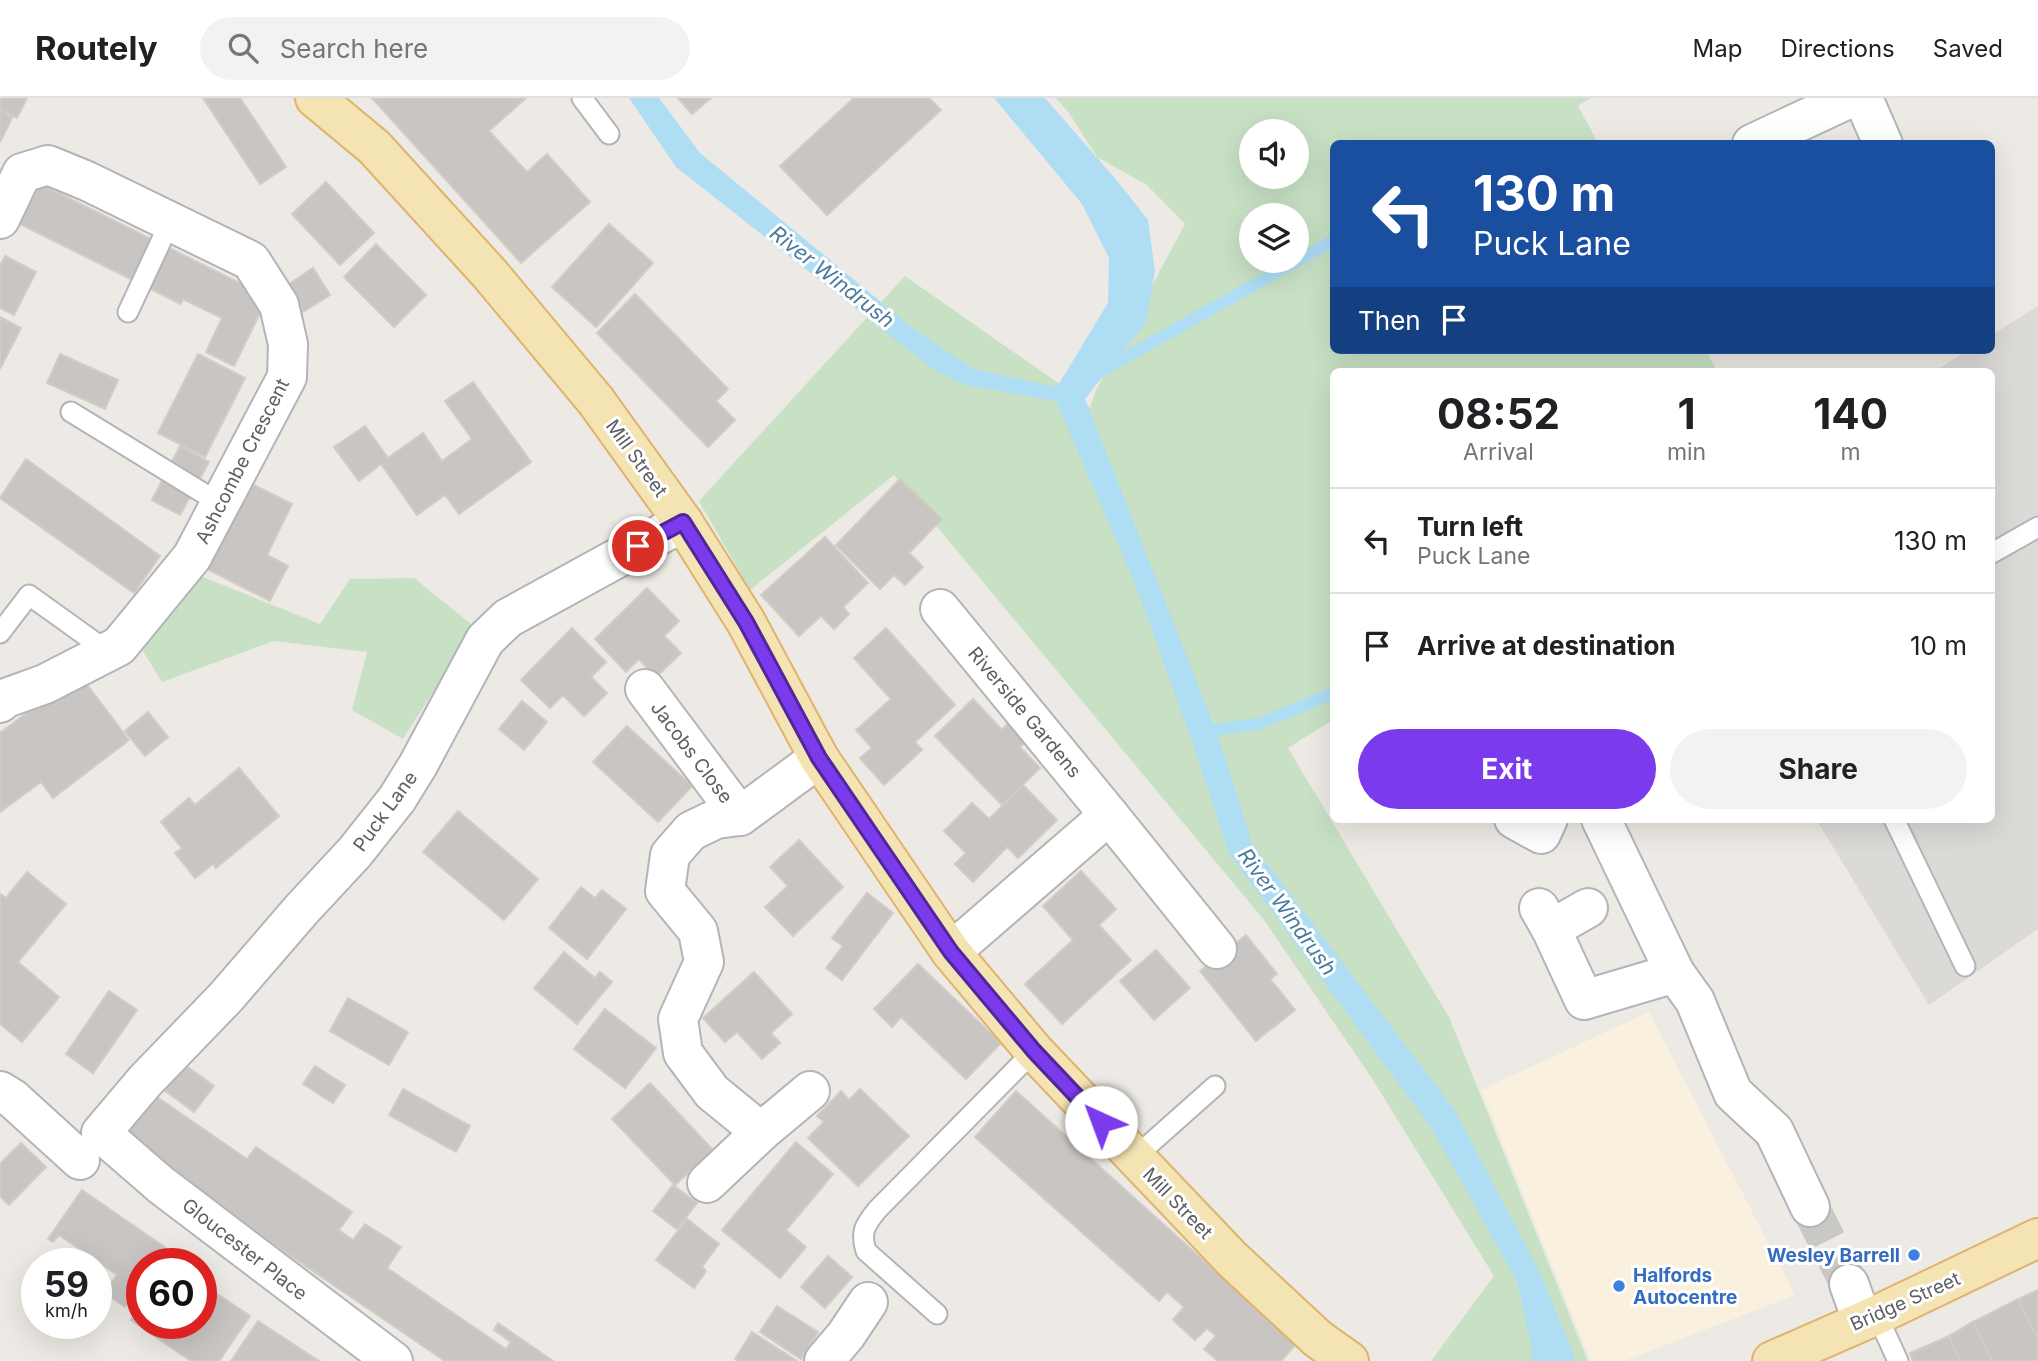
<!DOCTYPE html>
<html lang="en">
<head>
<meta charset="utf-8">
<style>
  body { margin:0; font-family:Inter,sans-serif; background:#f2f2f2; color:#202124; height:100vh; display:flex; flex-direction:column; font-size:26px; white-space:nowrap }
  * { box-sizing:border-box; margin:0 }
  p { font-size:23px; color:#757577 }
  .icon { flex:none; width:38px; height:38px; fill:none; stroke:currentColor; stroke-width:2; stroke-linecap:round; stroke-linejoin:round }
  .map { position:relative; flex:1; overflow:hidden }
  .details { position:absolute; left:1330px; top:270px; width:665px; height:455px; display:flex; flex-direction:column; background:#fff; border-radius:10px; box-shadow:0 7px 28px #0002 }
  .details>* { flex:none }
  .top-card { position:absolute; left:1330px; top:42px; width:665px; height:214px; border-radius:10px; box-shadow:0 7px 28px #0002; background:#1a4fa0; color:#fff; overflow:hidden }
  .buttons { position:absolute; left:1239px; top:21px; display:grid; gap:14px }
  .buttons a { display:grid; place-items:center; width:70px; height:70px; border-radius:50%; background:#fff; box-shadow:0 7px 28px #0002; font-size:35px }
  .speed { position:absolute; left:21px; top:1150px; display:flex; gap:14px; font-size:35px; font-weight:700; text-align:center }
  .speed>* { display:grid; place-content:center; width:91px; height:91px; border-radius:50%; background:#fff; box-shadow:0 7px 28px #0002; line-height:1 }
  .speed small { font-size:18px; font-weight:400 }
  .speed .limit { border:10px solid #d22; background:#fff; color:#111 }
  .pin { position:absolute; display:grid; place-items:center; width:60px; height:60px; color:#fff; margin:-30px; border:4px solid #fff; border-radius:50%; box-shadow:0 2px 7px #0007 }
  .me { position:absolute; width:77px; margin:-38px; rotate:317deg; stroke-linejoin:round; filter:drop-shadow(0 0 5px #0008) }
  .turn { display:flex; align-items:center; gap:24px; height:147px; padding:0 28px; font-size:32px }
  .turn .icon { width:91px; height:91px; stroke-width:2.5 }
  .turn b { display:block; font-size:49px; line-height:60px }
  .then { display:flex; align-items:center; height:66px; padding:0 28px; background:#0003; gap:14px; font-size:26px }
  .eta { display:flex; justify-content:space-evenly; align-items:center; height:119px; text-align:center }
  .eta b { font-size:42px; font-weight:700; line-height:49px }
  .action { display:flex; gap:14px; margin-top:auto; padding:14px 28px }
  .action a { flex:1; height:80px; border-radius:42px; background:#7c3aed; color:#fff; font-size:28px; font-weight:700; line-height:80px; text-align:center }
  .action a+a { background:#f2f2f2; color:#202124 }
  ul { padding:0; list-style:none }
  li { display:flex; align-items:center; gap:21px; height:105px; padding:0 28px; border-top:2px solid #e0e0e0 }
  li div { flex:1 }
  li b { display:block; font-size:26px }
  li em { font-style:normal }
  header { display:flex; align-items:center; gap:42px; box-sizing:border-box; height:98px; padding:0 35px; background:#fff; border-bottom:2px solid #e0e0e0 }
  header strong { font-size:33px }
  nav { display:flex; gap:38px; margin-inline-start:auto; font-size:24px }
  .search { width:490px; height:63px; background:#f2f2f2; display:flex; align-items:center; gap:18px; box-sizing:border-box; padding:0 24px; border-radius:38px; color:#757577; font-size:26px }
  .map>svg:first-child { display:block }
  .commercial { fill:#f9f0de }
  .industrial { fill:#dcdad7 }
  .green { fill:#c8e1c5; fill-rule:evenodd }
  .water { fill:#aeddf4 }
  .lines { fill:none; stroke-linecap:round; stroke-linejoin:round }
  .stream { stroke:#aeddf4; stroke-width:12 }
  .building { fill:#c9c5c2; stroke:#d1ccc4; stroke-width:2 }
  .minor-tunnel { stroke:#c9c8c4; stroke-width:38; stroke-dasharray:38 19; stroke-linecap:butt }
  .service-casing { stroke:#b2b5b8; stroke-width:23 }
  .minor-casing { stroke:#b2b5b8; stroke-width:42 }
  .primary-casing { stroke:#dfb36c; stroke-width:42 }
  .service { stroke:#fff; stroke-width:19 }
  .minor { stroke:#fff; stroke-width:38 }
  .primary { stroke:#f4e3b3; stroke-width:38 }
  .route-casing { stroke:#51269a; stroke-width:18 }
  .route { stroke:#7c3aed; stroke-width:12 }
  .shop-dot { fill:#3f7fe0; stroke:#fff; stroke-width:2.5 }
  .labels { text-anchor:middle; stroke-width:6; stroke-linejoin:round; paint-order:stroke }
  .street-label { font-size:19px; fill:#5d6063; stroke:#fff }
  .shop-label { font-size:19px; font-weight:bold; fill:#366cbe; stroke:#fff; text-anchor:end }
  .water-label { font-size:21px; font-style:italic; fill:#4a7a9c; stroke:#fff }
</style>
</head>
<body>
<header>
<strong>Routely</strong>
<div class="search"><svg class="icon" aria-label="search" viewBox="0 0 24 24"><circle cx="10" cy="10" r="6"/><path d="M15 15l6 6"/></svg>Search here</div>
<nav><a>Map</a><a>Directions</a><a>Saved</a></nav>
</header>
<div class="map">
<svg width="2038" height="1263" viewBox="0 0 2038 1263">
  <rect width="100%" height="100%" fill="#edeae5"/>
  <!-- commercial -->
  <polygon class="commercial" points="1649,914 1795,1197 1624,1263 1591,1263 1481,992"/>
  <!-- industrial -->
  <polygon class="industrial" points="2038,208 2038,831 1929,907 1816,721 1992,721 1992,273 1935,273 1968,252 1992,252 1992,237"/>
  <!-- green -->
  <g class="green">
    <path d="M1056,0H1591L1578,8L1598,45L1334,46V252H1706L1717,273H1334L1333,622L1288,650L1449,919L1588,1263H1431L1494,1178L1373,982L1264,822L894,377L750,492L699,403L905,178L1084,303L1090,310L1095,294L1185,126L1147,87L1097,59L1069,15ZM1251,33H1297V79H1251ZM1251,117H1297V163H1251Z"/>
    <polygon points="203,479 320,526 350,481 414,480 475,529 403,641 352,612 367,554 274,543 162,584 130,532"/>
  </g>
  <!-- water -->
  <polygon class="water" points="629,0 659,0 700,55 909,227 973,271 1057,289 1108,205 1109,160 1082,106 994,0 1045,0 1119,85 1148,122 1155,173 1146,224 1085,301 1219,640 1252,746 1454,1011 1540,1175 1576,1263 1530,1263 1533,1255 1517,1183 1432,1031 1229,755 1193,646 1136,488 1056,303 965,287 940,275 925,265 676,69"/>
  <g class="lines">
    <!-- stream -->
    <g class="stream">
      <polyline points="1297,163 1334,142"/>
      <polyline points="1100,274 1296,163"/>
      <polyline points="1206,633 1258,626 1334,595"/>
    </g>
  </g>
  <!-- building -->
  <g class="building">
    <polygon points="0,0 27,0 17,20 0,12"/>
    <polygon points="203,0 240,0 286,69 260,86"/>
    <polygon points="372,0 526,0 489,33 527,74 547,56 590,104 521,165"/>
    <polygon points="678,0 711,0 692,16"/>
    <polygon points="854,0 929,0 941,12 827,117 780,68"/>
    <polygon points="0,13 12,20 0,44"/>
    <polygon points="32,82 268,199 234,268 206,254 222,220 183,201 181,206 12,122"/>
    <polygon points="326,84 374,135 340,167 292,116"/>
    <polygon points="609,126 653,165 596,229 552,189"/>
    <polygon points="376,146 426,197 394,229 344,179"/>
    <polygon points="5,158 36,174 14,217 0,210 0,167"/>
    <polygon points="313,170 330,197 303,214 286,188"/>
    <polygon points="635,196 728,291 716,303 735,322 708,349 597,235"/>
    <polygon points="0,219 21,230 0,271"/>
    <polygon points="60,256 118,282 105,311 47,285"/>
    <polygon points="198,256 245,280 205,359 158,335"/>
    <polygon points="473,284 531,364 459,416 445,397 417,417 381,366 359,383 334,349 365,328 388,360 423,335 442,363 472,341 445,303"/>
    <polygon points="180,348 209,364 180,417 152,402"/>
    <polygon points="26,361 160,458 134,495 0,400"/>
    <polygon points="900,381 942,421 909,455 923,469 905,487 894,477 880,491 836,447"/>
    <polygon points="248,384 292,406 267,457 288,468 270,503 205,470"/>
    <polygon points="825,439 868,485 843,509 849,516 834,531 821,518 799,538 761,497"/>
    <polygon points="647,490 679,523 664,538 681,555 656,579 639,561 626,574 595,541"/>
    <polygon points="572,530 606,564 591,579 607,595 584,618 563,597 550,610 521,582"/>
    <polygon points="886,530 955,607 915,644 922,652 884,687 860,660 872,650 856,632 891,601 854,560"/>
    <polygon points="79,576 129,642 53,700 41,684 0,714 0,635"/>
    <polygon points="973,601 1002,632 1012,621 1030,639 1020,649 1040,670 1002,707 935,638"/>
    <polygon points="522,603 547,624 524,652 499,631"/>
    <polygon points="148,614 168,639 145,658 125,633"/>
    <polygon points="627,628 692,688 658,724 593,664"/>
    <polygon points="239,670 279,718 216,770 213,766 195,780 175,755 182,750 161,724 189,700 195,707"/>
    <polygon points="1023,687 1057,722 1018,760 1007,749 973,784 955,766 966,755 944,733 972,705 989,721"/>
    <polygon points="458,713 538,781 504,822 423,754"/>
    <polygon points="799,742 843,789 793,838 765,809 788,788 770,769"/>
    <polygon points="1081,773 1116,811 1099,827 1131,862 1062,926 1025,886 1073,842 1043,808"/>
    <polygon points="27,774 66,806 18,864 59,899 22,944 0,926 0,796 6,800"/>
    <polygon points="581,789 595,800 602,792 626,811 587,861 549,830"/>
    <polygon points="867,795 893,815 842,882 826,870 843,848 832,840"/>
    <polygon points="1246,837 1277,876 1270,881 1295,912 1256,943 1200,873"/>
    <polygon points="1156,852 1190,890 1154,922 1120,883"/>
    <polygon points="564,854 595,880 600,874 612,884 577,926 534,890"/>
    <polygon points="918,866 1001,945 966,981 901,919 892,929 874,911"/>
    <polygon points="754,874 792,916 771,935 780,945 762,961 737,934 725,944 703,920"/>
    <polygon points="109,893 137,912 93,975 66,956"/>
    <polygon points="348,900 408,934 389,967 330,933"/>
    <polygon points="605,911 656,950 625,990 574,951"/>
    <polygon points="182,965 214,988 194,1014 163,991"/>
    <polygon points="315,968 345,987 333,1005 303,986"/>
    <polygon points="650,985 713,1052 675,1087 612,1021"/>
    <polygon points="144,990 247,1061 256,1049 352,1114 339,1132 353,1142 365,1126 401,1149 387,1170 506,1251 511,1244 494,1232 498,1225 553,1263 445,1263 112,1036"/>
    <polygon points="403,991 470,1028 456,1054 389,1017"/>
    <polygon points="860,991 909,1038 858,1088 808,1040 824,1024 817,1018 841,993 849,1002"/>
    <polygon points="1016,993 1296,1246 1281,1263 1218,1263 1204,1251 1216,1238 1207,1230 1195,1242 1173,1222 1184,1209 1167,1194 1159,1203 975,1039"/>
    <polygon points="796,1044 833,1076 786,1132 806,1149 780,1180 722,1132"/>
    <polygon points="21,1045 46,1069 9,1107 0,1098 0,1066"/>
    <polygon points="673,1087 697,1105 677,1131 653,1113"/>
    <polygon points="82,1092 166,1150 156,1166 142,1166 142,1185 125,1209 104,1195 117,1177 59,1137 53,1144 48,1141"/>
    <polygon points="687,1121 719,1146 702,1169 706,1173 694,1190 656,1162"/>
    <polygon points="828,1158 852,1179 825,1210 801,1189"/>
    <polygon points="201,1185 250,1218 219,1263 191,1263 131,1222 142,1206 142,1225 201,1225"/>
    <polygon points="2038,1192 2038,1235 2035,1235 2018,1201"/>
    <polygon points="2018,1201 2035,1236 2038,1235 2038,1263 1992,1263 1973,1224"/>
    <polygon points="777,1208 818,1234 801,1261 760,1234"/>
    <polygon points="258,1223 319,1263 231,1263"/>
    <polygon points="1973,1224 1992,1263 1960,1263 1949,1238"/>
    <polygon points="752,1234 797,1263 738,1263 735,1261"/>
    <polygon points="1949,1238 1960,1263 1913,1263 1910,1255"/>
  </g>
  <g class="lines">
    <!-- minor-tunnel -->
    <polyline class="minor-tunnel" points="1810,1109 1849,1186"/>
    <defs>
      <g id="service">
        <polyline points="582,0 609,36"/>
        <polyline points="128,214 170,124"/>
        <polyline points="71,314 221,406"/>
        <polyline points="1992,455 2038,429"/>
        <polyline points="0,535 29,497 107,553"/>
        <polyline points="1894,721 1965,868"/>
        <polyline points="1134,1060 1215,988"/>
        <path d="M937,1216L866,1153C860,1134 865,1127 877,1112L1034,953"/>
        <polyline points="1877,1217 1898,1263"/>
      </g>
      <g id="minor">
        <polyline points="1863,0 1883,46"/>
        <polyline points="1752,46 1850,0"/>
        <polyline points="0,121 22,75 48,67 87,83 251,163 279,207 288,246 287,279 192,459 119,548 45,586 3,601 0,605"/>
        <polyline points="940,511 1109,717 1217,851"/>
        <polyline points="645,591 740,718"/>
        <polyline points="1514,721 1541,736 1548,721"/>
        <polyline points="1601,721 1675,875 1695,903 1733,995 1774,1033 1810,1109"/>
        <polyline points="1539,810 1551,831 1584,902 1675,875"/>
        <polyline points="1551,831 1588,810"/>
        <polyline points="951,854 1109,717"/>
        <polyline points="0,993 13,1001 80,1062"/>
        <polyline points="761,1034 810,993"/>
        <polyline points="707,1085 761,1034 712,994 683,955 678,921 704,864 698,833 665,793 670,757 691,733 716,721 740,718 819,660"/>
        <polyline points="1849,1186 1862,1222"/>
        <polyline points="393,1263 161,1087 101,1035 145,983 226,899 302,811 355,754 397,701 418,667 485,542 508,520 683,424"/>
        <polyline points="824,1263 846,1237 868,1204"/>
      </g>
      <g id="primary">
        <polyline points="315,0 374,49 489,175 596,303 683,424 746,524 819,660 951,854 1034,953 1232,1161 1318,1241 1349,1263"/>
        <polyline points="1772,1263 1877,1217 2038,1140"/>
      </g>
    </defs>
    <!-- service casing -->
    <use href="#service" class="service-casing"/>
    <!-- minor casing -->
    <use href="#minor" class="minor-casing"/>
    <!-- primary casing -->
    <use href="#primary" class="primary-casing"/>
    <!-- service -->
    <use href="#service" class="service"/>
    <!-- minor -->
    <use href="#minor" class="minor"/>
    <!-- primary -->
    <use href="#primary" class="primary"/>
  </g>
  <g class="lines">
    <defs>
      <polyline id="route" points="638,448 683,424 746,524 819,660 951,854 1034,953 1101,1024"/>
    </defs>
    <!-- route casing -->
    <use href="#route" class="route-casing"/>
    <!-- route -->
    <use href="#route" class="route"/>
  </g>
  <!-- markers -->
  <g class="shop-dot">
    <circle cx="1914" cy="1157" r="7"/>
    <circle cx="1619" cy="1188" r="7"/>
  </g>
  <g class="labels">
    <!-- street labels -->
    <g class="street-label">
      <text transform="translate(637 360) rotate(54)" y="7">Mill Street</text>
      <text transform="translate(242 363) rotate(-63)" y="7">Ashcombe Crescent</text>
      <text transform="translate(1025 614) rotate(50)" y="7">Riverside Gardens</text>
      <text transform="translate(692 654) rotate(53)" y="7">Jacobs Close</text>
      <text transform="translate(385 713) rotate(-54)" y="7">Puck Lane</text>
      <text transform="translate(1178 1105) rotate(46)" y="7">Mill Street</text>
      <text transform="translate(245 1151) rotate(38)" y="7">Gloucester Place</text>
      <text transform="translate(1905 1203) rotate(-24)" y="7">Bridge Street</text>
    </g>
    <!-- shop labels -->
    <g class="shop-label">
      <text x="1900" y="1164">Wesley Barrell</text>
      <text x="1633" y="1184" text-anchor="start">Halfords<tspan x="1633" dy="22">Autocentre</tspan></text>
    </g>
    <!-- water labels -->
    <g class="water-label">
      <text transform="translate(832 179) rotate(38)" y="7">River Windrush</text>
      <text transform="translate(1287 814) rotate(54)" y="7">River Windrush</text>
    </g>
  </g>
</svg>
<div class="buttons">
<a><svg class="icon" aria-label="sound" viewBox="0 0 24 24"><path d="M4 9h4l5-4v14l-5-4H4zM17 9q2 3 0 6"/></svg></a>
<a><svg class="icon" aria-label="layers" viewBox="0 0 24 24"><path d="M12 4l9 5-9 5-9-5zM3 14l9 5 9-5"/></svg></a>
</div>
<div class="speed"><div>59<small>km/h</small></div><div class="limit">60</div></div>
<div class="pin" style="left:638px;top:448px;background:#d93025"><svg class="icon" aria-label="arrive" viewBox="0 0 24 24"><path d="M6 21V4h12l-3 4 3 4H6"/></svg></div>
<svg class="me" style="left:1101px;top:1024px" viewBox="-20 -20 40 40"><circle r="19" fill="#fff"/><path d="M0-13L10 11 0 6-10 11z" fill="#7c3aed"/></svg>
<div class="top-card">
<div class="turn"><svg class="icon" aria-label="left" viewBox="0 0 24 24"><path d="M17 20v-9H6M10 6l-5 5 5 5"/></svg><div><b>130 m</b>Puck Lane</div></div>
<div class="then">Then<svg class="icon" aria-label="arrive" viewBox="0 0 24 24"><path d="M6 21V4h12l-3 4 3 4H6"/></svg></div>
</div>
<section class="details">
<div class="eta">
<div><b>08:52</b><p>Arrival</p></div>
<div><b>1</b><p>min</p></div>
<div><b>140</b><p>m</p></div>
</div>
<ul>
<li><svg class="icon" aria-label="left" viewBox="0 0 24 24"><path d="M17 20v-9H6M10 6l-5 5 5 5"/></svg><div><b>Turn left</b><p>Puck Lane</p></div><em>130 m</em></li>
<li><svg class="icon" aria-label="arrive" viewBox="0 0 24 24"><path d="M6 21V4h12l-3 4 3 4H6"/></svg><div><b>Arrive at destination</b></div><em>10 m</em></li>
</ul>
<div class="action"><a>Exit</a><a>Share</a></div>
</section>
</div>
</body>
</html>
